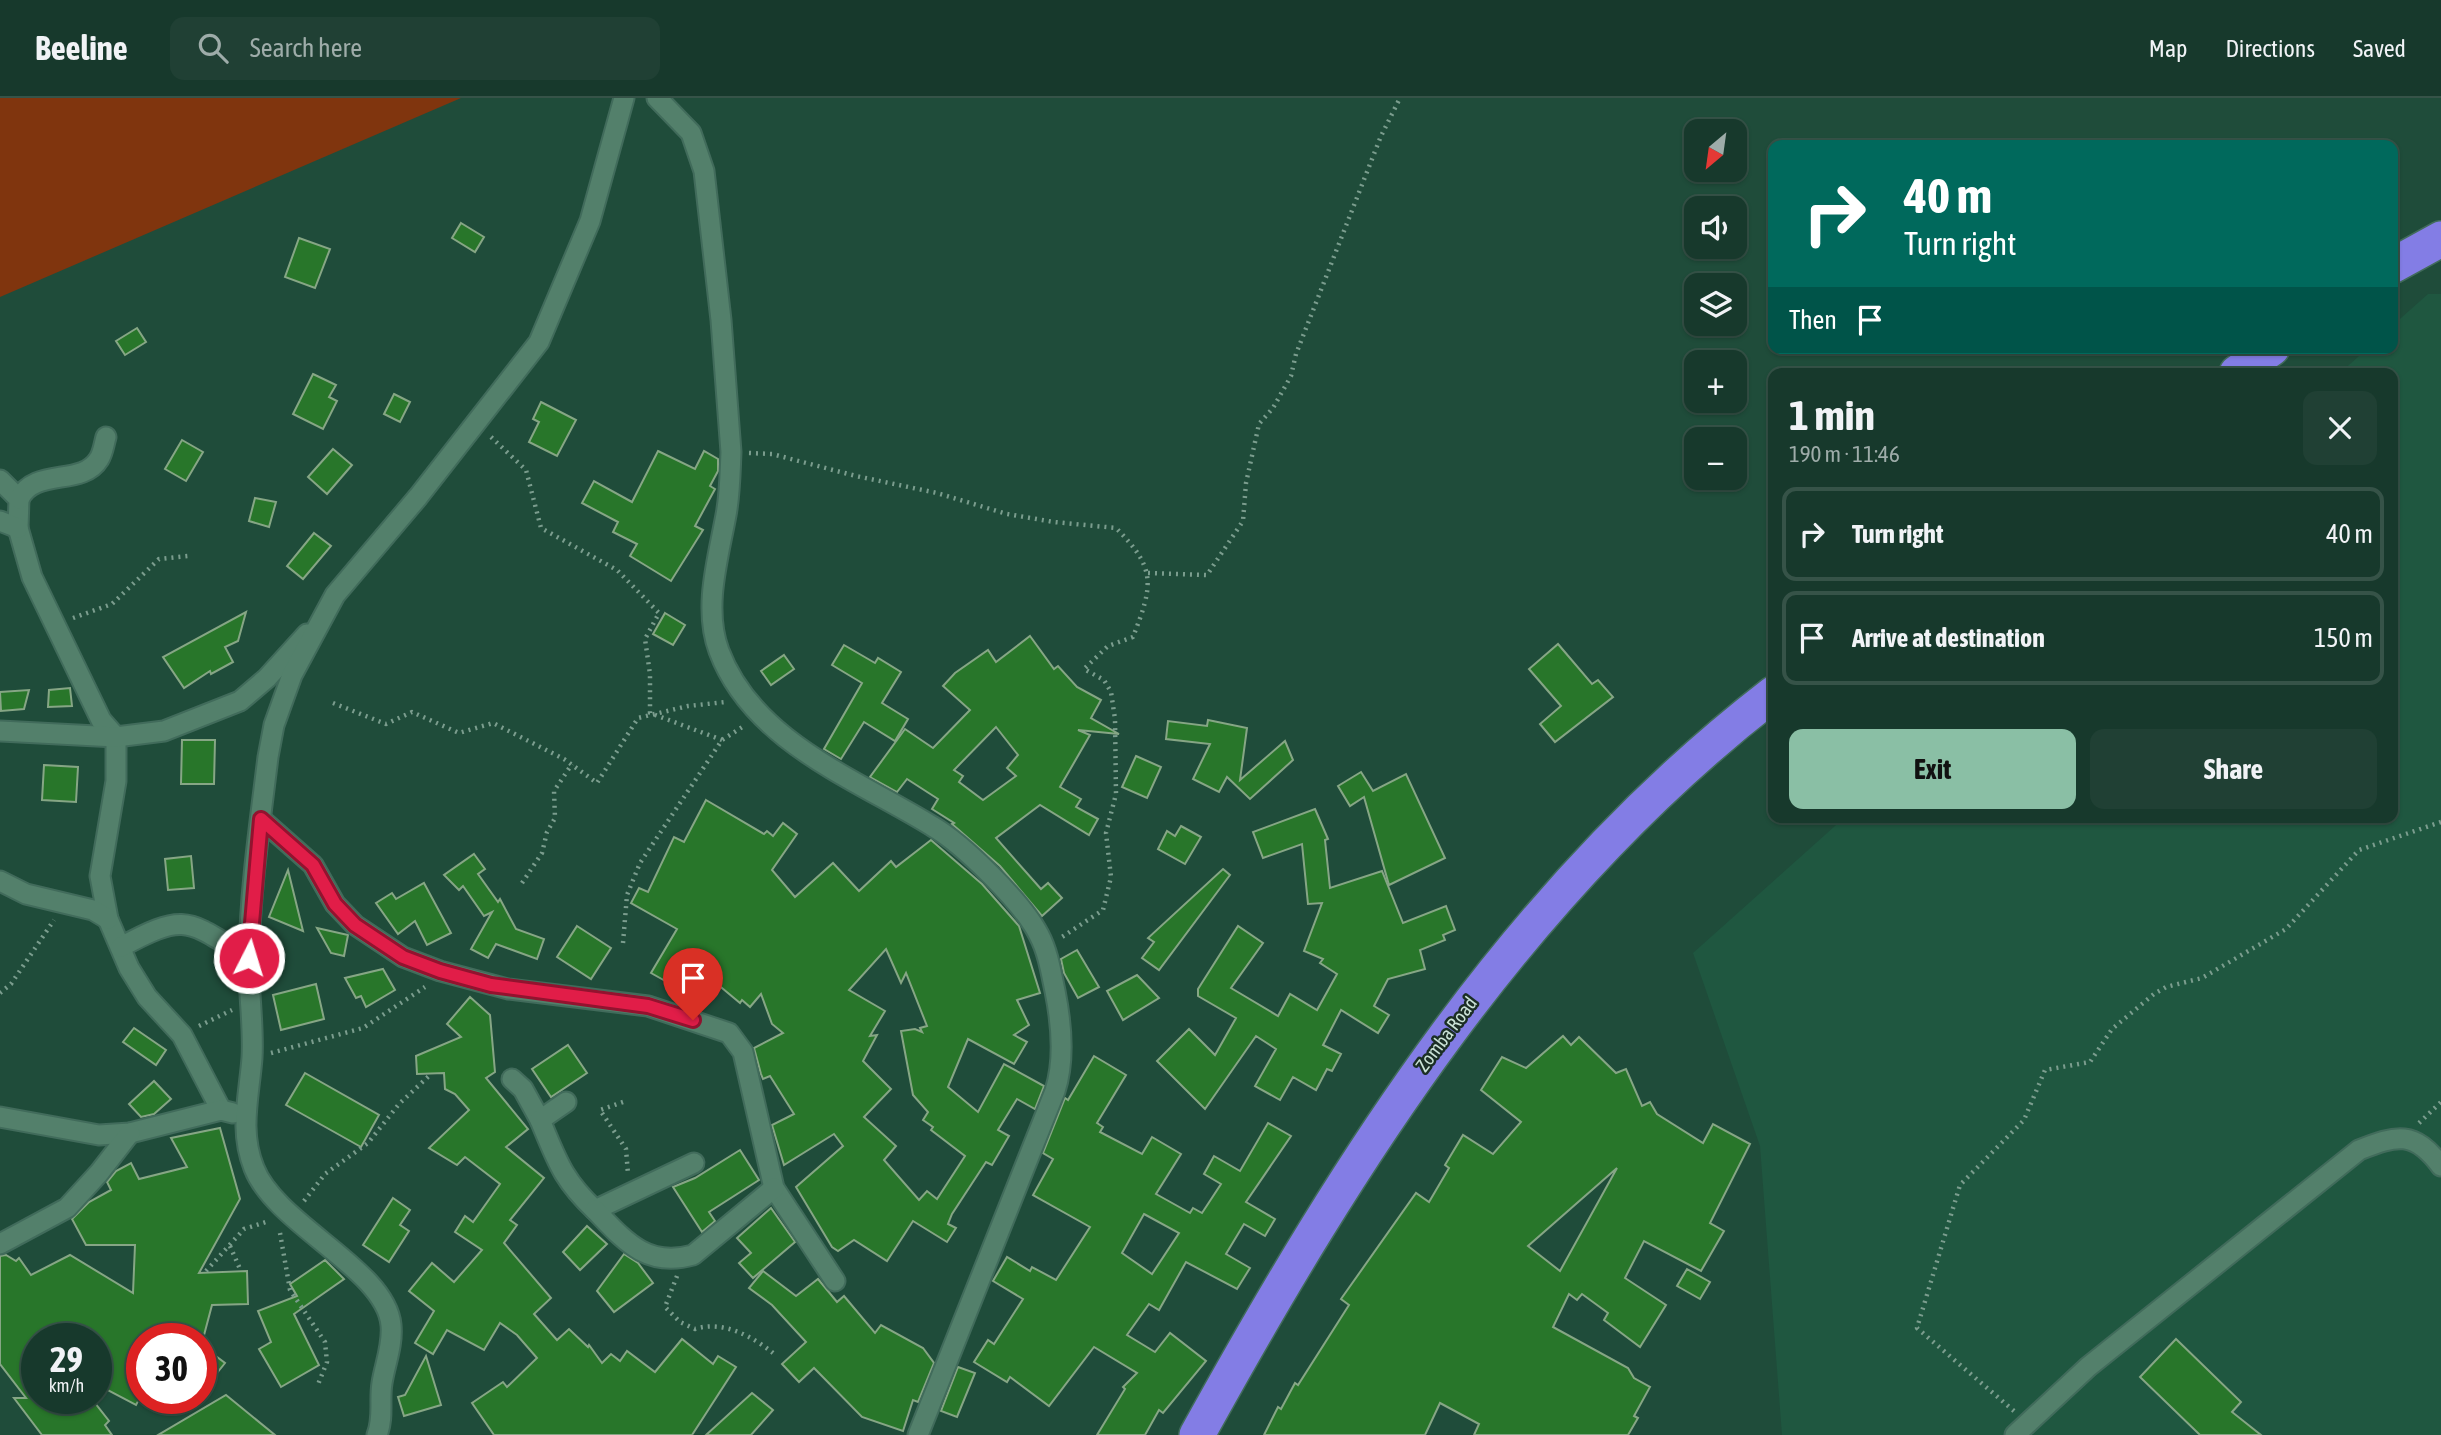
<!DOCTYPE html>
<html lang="en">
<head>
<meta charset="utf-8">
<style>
  body { margin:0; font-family:"Asap Condensed",sans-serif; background:#204034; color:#f1f3f6; height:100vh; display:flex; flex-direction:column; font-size:26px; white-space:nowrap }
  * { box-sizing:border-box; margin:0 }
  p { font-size:23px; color:#9eaca9 }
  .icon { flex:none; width:38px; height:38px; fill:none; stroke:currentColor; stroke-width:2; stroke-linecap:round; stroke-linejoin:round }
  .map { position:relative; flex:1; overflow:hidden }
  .panel { position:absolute; left:1768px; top:270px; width:630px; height:455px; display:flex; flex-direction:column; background:#17392c; border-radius:14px; box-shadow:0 2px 5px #0004,0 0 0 2px #365348 }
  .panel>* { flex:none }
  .guide { position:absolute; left:1768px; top:42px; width:630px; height:214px; border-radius:14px; box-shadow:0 2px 5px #0004,0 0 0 2px #365348; background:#00695c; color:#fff; overflow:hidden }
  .needle { width:46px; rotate:209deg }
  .buttons { position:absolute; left:1684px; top:21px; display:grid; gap:14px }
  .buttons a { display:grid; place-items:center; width:63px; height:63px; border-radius:14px; background:#17392c; box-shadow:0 2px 5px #0004,0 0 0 2px #365348; font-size:35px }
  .speed { position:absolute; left:21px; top:1225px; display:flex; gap:14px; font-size:35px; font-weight:700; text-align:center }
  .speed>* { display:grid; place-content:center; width:91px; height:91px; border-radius:50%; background:#17392c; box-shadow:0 2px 5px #0004,0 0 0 2px #365348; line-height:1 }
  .speed small { font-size:18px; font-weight:400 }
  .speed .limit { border:10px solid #d22; background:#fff; color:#111 }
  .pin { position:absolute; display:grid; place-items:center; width:60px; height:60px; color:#fff; margin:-72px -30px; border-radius:50% 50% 50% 0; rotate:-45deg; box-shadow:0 0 7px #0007 }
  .pin .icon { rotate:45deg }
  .me { position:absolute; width:77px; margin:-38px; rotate:5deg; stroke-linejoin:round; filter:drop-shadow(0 0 5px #0008) }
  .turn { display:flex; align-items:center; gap:24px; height:147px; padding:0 21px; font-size:32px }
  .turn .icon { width:91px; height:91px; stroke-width:2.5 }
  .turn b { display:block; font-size:49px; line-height:60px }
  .then { display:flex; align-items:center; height:66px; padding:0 21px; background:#0003; gap:14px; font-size:26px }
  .round { display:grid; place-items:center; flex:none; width:74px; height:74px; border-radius:14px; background:#204034 }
  .summary { display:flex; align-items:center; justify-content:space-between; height:119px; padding:0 21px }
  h1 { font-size:42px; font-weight:700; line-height:52px }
  .action { display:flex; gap:14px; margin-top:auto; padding:14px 21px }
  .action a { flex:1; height:80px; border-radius:14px; background:#8abfa5; color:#111; font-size:28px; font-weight:700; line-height:80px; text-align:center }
  .action a+a { background:#204034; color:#f1f3f6 }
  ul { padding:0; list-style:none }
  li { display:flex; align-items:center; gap:21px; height:94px; margin:0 14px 10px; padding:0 7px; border:4px solid #365348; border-radius:14px }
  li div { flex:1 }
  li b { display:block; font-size:26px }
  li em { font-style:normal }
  header { display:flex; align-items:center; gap:42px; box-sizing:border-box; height:98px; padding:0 35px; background:#17392c; border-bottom:2px solid #365348 }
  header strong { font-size:33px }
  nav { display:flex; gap:38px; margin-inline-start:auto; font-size:24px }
  .search { width:490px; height:63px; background:#204034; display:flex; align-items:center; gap:18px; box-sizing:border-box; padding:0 24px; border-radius:14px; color:#9eaca9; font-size:26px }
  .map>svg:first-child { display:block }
  .built { fill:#1f5740 }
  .green { fill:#80350e }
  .building { fill:#28762a; stroke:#86a685; stroke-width:2; fill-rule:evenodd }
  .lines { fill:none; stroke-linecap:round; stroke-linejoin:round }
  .street-casing { stroke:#416b5b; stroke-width:23 }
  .highway-casing { stroke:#416b5b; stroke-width:38 }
  .path { stroke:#7b9d8e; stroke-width:4.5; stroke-dasharray:2 5; stroke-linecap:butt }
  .street { stroke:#53806b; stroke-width:19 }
  .highway { stroke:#837de5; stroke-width:35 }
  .route-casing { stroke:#92132f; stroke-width:18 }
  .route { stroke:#e11d48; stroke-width:12 }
  .labels { text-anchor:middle; stroke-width:5; stroke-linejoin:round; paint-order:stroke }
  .street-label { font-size:19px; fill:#cbe3d7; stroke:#1b2e25 }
</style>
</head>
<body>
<header>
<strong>Beeline</strong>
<div class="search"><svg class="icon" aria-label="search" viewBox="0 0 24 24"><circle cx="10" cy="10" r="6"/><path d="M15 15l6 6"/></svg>Search here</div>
<nav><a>Map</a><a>Directions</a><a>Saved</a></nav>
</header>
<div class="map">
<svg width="2441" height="1337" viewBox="0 0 2441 1337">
  <rect width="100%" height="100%" fill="#1f4c3a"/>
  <!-- built -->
  <polygon class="built" points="2428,196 2441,196 2441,1337 1782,1337 1760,1048 1693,855 1845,719 2392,719 2392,275 2340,275 2368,250 2392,250 2392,228"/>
  <!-- green -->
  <polygon class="green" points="0,0 461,0 0,199"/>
  <!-- building -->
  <g class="building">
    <polygon points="461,125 484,139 475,154 452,140"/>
    <polygon points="299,140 330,151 315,190 285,179"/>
    <polygon points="137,230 146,244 125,257 116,243"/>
    <polygon points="313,276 336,287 329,299 337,303 323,331 293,316"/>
    <polygon points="394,296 410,304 400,324 384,316"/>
    <polygon points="541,304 576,322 557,358 529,344 539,324 533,321"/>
    <polygon points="182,342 203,354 186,383 165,371"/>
    <polygon points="333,351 352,367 327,396 308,379"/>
    <polygon points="658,353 695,371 704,353 718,361 718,373 710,388 715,391 695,428 703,432 671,483 630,458 637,446 613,434 618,424 582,405 594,383 632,404"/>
    <polygon points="255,400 276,404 269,429 249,423"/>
    <polygon points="314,435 331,448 303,481 287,468"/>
    <polygon points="246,514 238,543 225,549 233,564 211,576 210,573 184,590 163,559"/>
    <polygon points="665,515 685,527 673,547 653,536"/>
    <path d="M1030,538L1054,571L1058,568L1077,589L1101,602L1091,620L1119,636L1078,632L1090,637L1060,689L1081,701L1076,709L1098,721L1089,737L1040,707L996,740L1041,791L1048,785L1062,800L1042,818L1000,768L952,726L954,725L932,711L938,701L907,681L897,694L870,679L905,631L933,650L970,612L943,588L955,575L988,552L996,564ZM996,629L1018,657L1007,670L1016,678L983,702L959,684L963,678L954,672Z"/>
    <polygon points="1558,546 1592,586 1598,582 1613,599 1555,644 1540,626 1561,608 1529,571"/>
    <polygon points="844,547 875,565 878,560 901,574 882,605 908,621 895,643 864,624 841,661 824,651 862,585 832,567"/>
    <polygon points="784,557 794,571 771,587 761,573"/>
    <polygon points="70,590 72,608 48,609 49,592"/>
    <polygon points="29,592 24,611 1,613 0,594"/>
    <polygon points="1208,622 1247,630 1240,682 1285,643 1293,662 1250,701 1227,679 1219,694 1193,681 1210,646 1166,641 1168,623 1207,628"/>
    <polygon points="182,642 215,642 214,686 181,686"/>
    <polygon points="1136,658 1161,669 1147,700 1122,689"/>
    <polygon points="44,667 78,669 76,704 42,702"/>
    <polygon points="1361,674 1373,693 1406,676 1445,760 1389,787 1364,699 1350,708 1338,688"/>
    <path d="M706,702L764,736L767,733L773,738L783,725L797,736L772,772L795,799L833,765L859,793L891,763L896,769L931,742L982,786L1019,828L1040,895L1017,902L1029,927L1014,937L1027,944L1014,966L968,941L948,989L978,1014L1004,966L1044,988L1035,1011L1017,1001L998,1032L1009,1038L992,1067L986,1064L952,1116L948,1126L956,1130L947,1144L913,1123L887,1163L854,1142L838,1153L832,1149L796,1089L843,1048L834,1036L784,1067L772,1027L794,1016L770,978L763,981L761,976L754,950L783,935L772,926L761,896L750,909L742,902L740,905L716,885L701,911L680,899L683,893L651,875L677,831L631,805L639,790L648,794L674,739L684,744ZM886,851L901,885L906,875L927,928L920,930L922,934L915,931L901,933L913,997L928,1014L923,1022L933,1029L931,1032L965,1058L937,1101L927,1093L919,1102L884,1062L896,1048L864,1019L891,991L863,963L877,937L870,938L885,913L849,892Z"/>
    <polygon points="1315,711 1328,741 1325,742 1330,790 1382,773 1403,825 1446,808 1455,832 1443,837 1445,842 1420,852 1425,871 1388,881 1374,908 1389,917 1378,935 1341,912 1323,947 1341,956 1332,973 1327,971 1316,992 1293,979 1280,1002 1255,988 1276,951 1256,938 1205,1011 1157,963 1189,931 1215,957 1236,920 1198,898 1198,891 1238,828 1263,845 1231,890 1278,918 1290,896 1317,912 1337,876 1320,865 1323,861 1304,853 1322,805 1308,806 1302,746 1263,760 1253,734"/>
    <polygon points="1181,728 1201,739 1185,766 1158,751 1167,733 1175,738"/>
    <polygon points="474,756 485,771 478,776 498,804 500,801 516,831 544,841 537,861 496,846 488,860 471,851 492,814 484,818 463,788 459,792 444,777"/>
    <polygon points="191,758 194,790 168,792 165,761"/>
    <polygon points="1223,771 1230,777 1159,872 1142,860 1154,844 1148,840"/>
    <polygon points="288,772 303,833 269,819"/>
    <polygon points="424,785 451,835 427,847 415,823 398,836 376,805 392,795 396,801"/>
    <polygon points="577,828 611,850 591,881 557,859"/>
    <polygon points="317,830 348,837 344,858 331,855"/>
    <polygon points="1077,852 1099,889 1078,900 1064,875 1061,861"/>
    <polygon points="383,871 395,892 366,909 361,898 356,900 345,880"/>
    <polygon points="1137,877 1159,900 1123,922 1107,893"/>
    <polygon points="316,886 324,921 281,932 273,897"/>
    <polygon points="470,899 490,917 495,974 486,980 528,1031 506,1049 544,1080 510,1122 517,1127 504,1145 551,1200 534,1216 557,1242 569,1231 588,1249 589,1247 602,1265 611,1256 620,1263 627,1253 655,1274 682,1241 713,1266 718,1258 736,1269 692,1337 494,1337 472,1305 503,1284 507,1289 537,1260 517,1237 500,1225 484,1252 447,1232 433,1256 415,1245 434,1213 409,1193 432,1165 454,1184 482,1152 455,1134 465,1118 473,1124 500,1086 465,1059 457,1067 429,1050 469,1012 455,996 445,991 444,975 417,976 416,958 461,939 447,926"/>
    <polygon points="134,930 166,952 156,967 123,944"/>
    <path d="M1563,938L1571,947L1579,939L1616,975L1626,971L1642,1008L1650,1004L1657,1016L1703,1045L1713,1026L1750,1046L1710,1125L1724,1133L1701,1173L1644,1143L1625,1180L1666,1207L1640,1249L1604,1222L1608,1215L1582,1196L1577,1202L1569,1196L1553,1229L1628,1270L1634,1280L1650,1289L1634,1318L1638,1320L1628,1337H1474L1479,1326L1440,1305L1425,1337H1264L1278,1309L1281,1311L1295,1285L1298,1287L1349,1207L1341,1201L1416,1095L1429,1104L1449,1070L1445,1067L1463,1037L1493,1056L1521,1024L1481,992L1502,959L1526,970ZM1617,1070L1560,1173L1528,1148Z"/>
    <polygon points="568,947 587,975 551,999 532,971"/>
    <path d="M1094,958L1126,977L1097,1025L1103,1029L1100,1034L1142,1056L1152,1039L1181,1056L1156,1096L1190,1115L1193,1110L1202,1115L1221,1086L1204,1076L1214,1058L1240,1073L1268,1025L1291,1038L1246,1104L1275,1121L1265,1138L1244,1126L1226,1156L1250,1170L1237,1191L1186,1164L1159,1212L1149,1206L1127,1237L1155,1254L1170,1235L1206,1263L1163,1315L1159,1312L1145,1337H1097L1125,1291L1123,1289L1137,1275L1094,1249L1049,1308L1010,1279L1007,1284L974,1264L988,1242L994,1246L1023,1201L993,1183L1007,1159L1030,1173L1032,1169L1056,1182L1090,1129L1033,1097L1053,1061L1043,1055L1065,1000L1068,1002ZM1144,1116L1179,1135L1152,1176L1122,1155Z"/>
    <polygon points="305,975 379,1017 361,1049 286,1007"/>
    <polygon points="154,983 171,1001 154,1016 141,1019 129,1006"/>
    <polygon points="220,1030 240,1101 199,1175 247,1173 248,1206 212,1207 203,1241 142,1241 142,1296 136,1307 96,1286 96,1241 37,1241 37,1300 91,1300 109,1323 105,1327 112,1337 42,1337 14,1300 26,1300 0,1266 0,1158 6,1157 16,1163 19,1160 31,1177 70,1157 133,1195 135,1147 86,1147 72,1121 89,1104 111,1092 107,1084 116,1073 131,1065 139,1081 187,1069 171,1040"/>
    <polygon points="740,1052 759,1082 709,1114 715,1123 702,1134 673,1089 695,1080"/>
    <polygon points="393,1100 410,1112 400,1127 409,1133 389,1164 363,1147"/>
    <polygon points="771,1110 795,1144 753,1180 739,1165 751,1155 737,1140"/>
    <polygon points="587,1128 607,1146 580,1172 563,1154"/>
    <polygon points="624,1156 638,1165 653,1185 614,1214 597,1193"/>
    <polygon points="325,1162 344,1181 294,1216 319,1267 281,1289 259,1251 271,1244 258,1213 297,1198 290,1186"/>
    <polygon points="1687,1171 1710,1184 1700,1201 1677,1188"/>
    <polygon points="763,1173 796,1198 818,1181 837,1204 844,1198 875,1235 881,1227 923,1250 934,1265 918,1304 913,1302 903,1333 862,1319 814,1270 799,1284 782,1266 806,1244 772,1207 749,1190"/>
    <polygon points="2176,1241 2241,1304 2232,1314 2261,1337 2200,1337 2140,1279"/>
    <polygon points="201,1247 225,1265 201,1295"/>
    <polygon points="426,1258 441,1307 404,1318 398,1299 405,1297"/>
    <polygon points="958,1269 975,1275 957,1319 941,1313"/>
    <polygon points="752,1295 773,1312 751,1337 706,1337"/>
    <polygon points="226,1297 275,1337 158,1337"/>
  </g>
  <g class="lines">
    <defs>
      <g id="street">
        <path d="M657,0L691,35L704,73L721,222L731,354C730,376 730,396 726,417C718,461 703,510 719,553C753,644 856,681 932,728C963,746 1023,805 1039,837C1048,854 1051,874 1055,893C1061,923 1065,962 1055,993L918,1337"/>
        <polyline points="0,382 19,401 18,430 32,479 101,622 116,639 116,683 100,778 108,821 129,870 147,899 182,937 221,1012"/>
        <path d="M19,401C35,369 82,389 99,361C103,355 104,346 106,339"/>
        <polyline points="0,423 18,430"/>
        <polyline points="0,633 116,639 164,633 240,603 267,580 307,536"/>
        <polyline points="261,721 313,767 335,806 355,827 403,859 440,873 508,891 648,908 729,935 743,954 774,1090 835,1183"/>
        <polyline points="0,783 26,796 93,812 108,821"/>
        <path d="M121,849C187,813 188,823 249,860"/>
        <polyline points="512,981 523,991 540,1022"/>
        <path d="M566,1004L540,1022C557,1062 562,1081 595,1112L694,1065"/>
        <polyline points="0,1019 99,1037 130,1035 221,1012 233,1015"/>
        <path d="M595,1112C624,1142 646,1170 693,1157L774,1090"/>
        <polyline points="0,1146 67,1110 99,1075 130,1035"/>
        <path d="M377,1337C384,1319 379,1303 382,1285C385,1266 393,1247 391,1227C386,1171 276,1127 254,1070C239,1033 249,999 252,960C254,927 248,893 249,860C250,793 260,725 268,659L274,627L292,577L335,497L418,399L539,244L590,123L624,0"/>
        <path d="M2015,1337L2088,1269L2359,1052C2397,1037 2414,1032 2441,1068"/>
      </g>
      <g id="highway">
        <polyline points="2392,168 2441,141"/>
        <polyline points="2237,275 2272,250"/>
        <path d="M1197,1337C1350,1060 1519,792 1773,596"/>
      </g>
    </defs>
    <!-- street casing -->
    <use href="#street" class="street-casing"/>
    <!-- highway casing -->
    <use href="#highway" class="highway-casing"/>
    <!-- path -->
    <g class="path">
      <polyline points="491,339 526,372 541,430 617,472 659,515 645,541 650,576 650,615 722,642"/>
      <path d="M749,355L772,356L856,378L937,395L1007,416L1054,424L1116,430C1157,471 1153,487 1133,539L1108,548L1084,571L1104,582L1111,594L1115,621L1116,696L1106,735L1111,779L1103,812L1062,839"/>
      <polyline points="1148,475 1207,477 1243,423 1246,385 1259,326 1273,310 1291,278 1296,256 1381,38 1400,0"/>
      <polyline points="73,520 112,506 159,461 188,458"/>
      <polyline points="333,605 386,626 412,614 459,635 493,625 564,661 597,685 638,620 688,608 725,604"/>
      <polyline points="522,785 542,755 547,734 555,720 554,693 572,666"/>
      <polyline points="623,845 627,797 640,765 722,642 744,628"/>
      <polyline points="0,895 11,886 54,822"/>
      <polyline points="199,928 232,912"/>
      <polyline points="271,955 363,930 425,889"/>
      <polyline points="623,1004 600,1012 626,1051 628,1076"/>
      <polyline points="2419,1025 2441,1004"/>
      <polyline points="304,1103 325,1076 368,1045 399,1006 430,977"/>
      <polyline points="280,1135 290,1192 325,1244 327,1264 317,1289"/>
      <polyline points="230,1148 240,1171"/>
      <polyline points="206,1173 244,1131 269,1123"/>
      <path d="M677,1178L665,1209L680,1224L695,1231C722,1222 752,1238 773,1255"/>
      <polyline points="2014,1313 1917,1230 1960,1087 2024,1022 2045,972 2090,964 2112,931 2154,896 2166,889 2202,880 2286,831 2359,752 2441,724"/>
    </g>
    <!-- street -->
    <use href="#street" class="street"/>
    <!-- highway -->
    <use href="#highway" class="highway"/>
  </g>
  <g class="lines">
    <defs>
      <polyline id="route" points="249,860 261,721 313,767 335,806 355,827 403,859 440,873 491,887 648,908 693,922"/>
    </defs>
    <!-- route casing -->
    <use href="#route" class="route-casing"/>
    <!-- route -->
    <use href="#route" class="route"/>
  </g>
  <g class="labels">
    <!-- street labels -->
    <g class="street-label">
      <text transform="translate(1446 936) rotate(-53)" y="7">Zomba Road</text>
    </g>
  </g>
</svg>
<div class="buttons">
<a><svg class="needle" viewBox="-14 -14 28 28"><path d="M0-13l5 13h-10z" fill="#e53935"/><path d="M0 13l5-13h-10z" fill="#9eaca9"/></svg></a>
<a><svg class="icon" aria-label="sound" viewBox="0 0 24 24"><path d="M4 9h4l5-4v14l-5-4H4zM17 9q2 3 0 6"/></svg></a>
<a><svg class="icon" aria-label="layers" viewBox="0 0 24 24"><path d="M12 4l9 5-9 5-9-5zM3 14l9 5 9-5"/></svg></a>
<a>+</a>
<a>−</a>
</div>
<div class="speed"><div>29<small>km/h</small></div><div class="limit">30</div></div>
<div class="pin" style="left:693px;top:922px;background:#d93025"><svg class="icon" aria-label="arrive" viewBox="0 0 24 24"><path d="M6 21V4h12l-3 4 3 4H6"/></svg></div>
<svg class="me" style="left:249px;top:860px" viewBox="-20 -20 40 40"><circle r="17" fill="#e11d48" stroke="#fff" stroke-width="3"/><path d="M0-11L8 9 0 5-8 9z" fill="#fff"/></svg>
<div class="guide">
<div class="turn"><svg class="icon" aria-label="right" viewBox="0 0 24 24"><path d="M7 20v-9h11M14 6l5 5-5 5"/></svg><div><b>40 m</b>Turn right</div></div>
<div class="then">Then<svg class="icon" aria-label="arrive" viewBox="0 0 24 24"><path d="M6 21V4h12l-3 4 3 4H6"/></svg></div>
</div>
<section class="panel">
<div class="summary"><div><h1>1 min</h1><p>190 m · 11:46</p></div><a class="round"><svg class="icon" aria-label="close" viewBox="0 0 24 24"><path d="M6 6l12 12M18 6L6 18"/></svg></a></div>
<ul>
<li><svg class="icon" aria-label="right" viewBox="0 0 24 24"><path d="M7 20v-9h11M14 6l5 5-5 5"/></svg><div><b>Turn right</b></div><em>40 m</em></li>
<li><svg class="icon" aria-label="arrive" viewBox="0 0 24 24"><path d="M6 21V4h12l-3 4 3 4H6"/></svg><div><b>Arrive at destination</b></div><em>150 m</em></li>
</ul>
<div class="action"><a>Exit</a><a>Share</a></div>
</section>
</div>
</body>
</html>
